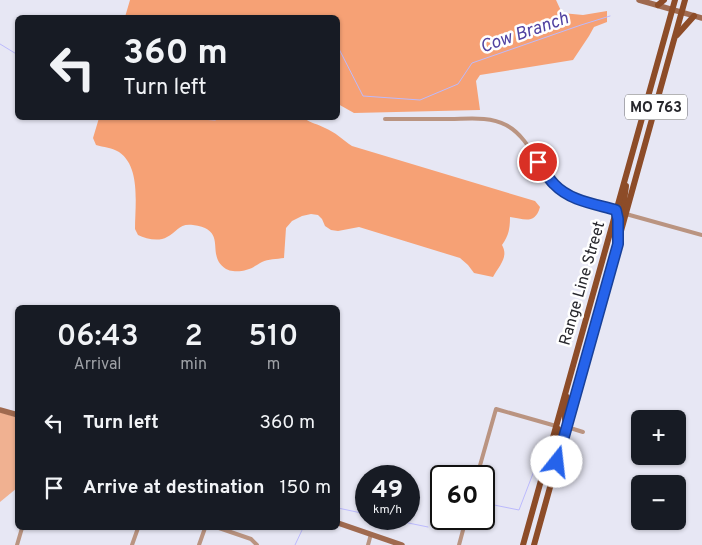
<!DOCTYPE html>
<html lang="en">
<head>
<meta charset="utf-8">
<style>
  body { margin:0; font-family:Overpass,sans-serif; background:#20242c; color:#f1f3f6; height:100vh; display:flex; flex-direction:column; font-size:19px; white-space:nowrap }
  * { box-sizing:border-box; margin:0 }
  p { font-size:16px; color:#9ea1a6 }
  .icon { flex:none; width:28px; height:28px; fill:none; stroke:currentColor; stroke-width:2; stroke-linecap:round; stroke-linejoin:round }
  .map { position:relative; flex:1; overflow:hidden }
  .details { position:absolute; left:15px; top:305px; width:325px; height:225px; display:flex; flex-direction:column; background:#171b24; border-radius:8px; box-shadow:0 1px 4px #0004 }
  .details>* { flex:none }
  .guide { position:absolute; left:15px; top:15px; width:325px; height:105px; border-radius:8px; box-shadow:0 1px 4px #0004; background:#171b24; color:#f1f3f6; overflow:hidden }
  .fabs { position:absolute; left:631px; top:410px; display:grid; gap:10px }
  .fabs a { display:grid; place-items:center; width:55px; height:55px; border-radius:8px; background:#171b24; box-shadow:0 1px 4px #0004; font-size:25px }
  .speed { position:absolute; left:355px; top:465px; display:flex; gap:10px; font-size:25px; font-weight:700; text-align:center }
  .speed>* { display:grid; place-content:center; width:65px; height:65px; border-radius:50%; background:#171b24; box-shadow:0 1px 4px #0004; line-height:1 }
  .speed small { font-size:12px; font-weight:400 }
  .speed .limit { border:2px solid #111; border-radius:8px; background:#fff; color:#111 }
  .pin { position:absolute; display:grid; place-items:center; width:42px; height:42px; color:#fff; margin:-21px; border:2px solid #fff; border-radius:50%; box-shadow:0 1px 5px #0007 }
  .me { position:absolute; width:55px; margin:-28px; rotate:16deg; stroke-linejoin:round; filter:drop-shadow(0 0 4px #0008) }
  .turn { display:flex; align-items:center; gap:18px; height:105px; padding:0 25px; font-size:22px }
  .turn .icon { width:65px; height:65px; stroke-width:2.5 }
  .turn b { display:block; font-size:35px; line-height:42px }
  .eta { display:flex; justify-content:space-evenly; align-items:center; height:85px; text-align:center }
  .eta b { font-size:30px; font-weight:600; line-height:35px }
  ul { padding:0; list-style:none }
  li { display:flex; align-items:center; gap:15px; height:65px; padding:0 25px }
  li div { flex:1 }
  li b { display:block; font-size:19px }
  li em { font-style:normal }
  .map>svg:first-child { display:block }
  .green { fill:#f0b191 }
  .forest { fill:#f6a175 }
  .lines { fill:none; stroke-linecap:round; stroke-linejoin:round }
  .stream { stroke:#bcbafd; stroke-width:1 }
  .street { stroke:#ba9481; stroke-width:4 }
  .secondary { stroke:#a06a4f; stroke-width:5.5 }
  .primary { stroke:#8d4c28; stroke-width:6 }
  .route-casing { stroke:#184099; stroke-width:12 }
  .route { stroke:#2563eb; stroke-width:9 }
  .labels { text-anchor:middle; stroke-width:5; stroke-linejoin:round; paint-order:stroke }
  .shield { fill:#fff; stroke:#68686b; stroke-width:1 }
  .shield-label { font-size:15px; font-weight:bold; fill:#27272c }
  .street-label { font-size:16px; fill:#27272c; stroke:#fff }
  .water-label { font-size:18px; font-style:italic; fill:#5142a1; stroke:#fff }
</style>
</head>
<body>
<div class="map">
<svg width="702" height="545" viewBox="0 0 702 545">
  <rect width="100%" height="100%" fill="#e7e7f4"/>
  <!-- green -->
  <polygon class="green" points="0,412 18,418 17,488 0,502"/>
  <!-- forest -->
  <g class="forest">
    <polygon points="130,0 556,0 562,13 583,15 607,11 607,22 594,27 589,36 573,60 480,75 476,81 480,110 354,113 338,104 338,18 125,17"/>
    <path d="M99,118H304C312,124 316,123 325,128C335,132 343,140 352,146L535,201L540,207C535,225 524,219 510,217C510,228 509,235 502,245C509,257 499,266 493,277L474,273L468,265L460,258L359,227L338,231L331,230L325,226L322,219L318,215L311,214L302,216L292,221L286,228L284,258C277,259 268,259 262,262C259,263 258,265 255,266C250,270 240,272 233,271C230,271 229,270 226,269C204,255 230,230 193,225C179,223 177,232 167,237C159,242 146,239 138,235L135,229C135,205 141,167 119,152C113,148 103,147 96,145L93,138Z"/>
  </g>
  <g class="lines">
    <!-- stream -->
    <g class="stream">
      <polyline points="0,44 18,55"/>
      <polyline points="338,47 363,96 420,100 458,84 472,63 581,25 610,16"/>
      <polyline points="187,118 215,120 220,118"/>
      <polyline points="484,503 519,510 537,463"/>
      <polyline points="338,508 366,514"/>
      <polyline points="389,519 428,527"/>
      <polyline points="295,545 303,528"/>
    </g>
    <!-- street -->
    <g class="street">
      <path d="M385,119C406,119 428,119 450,119C468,119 489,116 506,125C529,137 537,166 553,184C569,201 595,204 616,210"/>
      <polyline points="626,214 702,235"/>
      <polyline points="567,427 583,432"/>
      <polyline points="477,476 496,409 556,426"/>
      <polyline points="219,528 251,539 257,545"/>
      <polyline points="17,545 22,528"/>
      <polyline points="132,545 138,528"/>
      <polyline points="199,545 205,528"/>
      <polyline points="368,545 371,534"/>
      <polyline points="459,545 466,519"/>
    </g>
    <!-- secondary -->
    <g class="secondary">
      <polyline points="639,0 702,18"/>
      <polyline points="0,410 18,415"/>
      <polyline points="338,523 402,545"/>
    </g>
    <!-- primary -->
    <g class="primary">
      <polyline points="658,5 664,0"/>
      <polyline points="677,35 694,16"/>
      <polyline points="617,213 618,219 617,235"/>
      <polyline points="625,213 623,208 626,186"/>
      <path d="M567,427C562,417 567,407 567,397"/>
      <polyline points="556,456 556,447 558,429"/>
      <polyline points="523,545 675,0"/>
      <polyline points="534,545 685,0"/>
    </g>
  </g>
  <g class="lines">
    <defs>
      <path id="route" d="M538,162C543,169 548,178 554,184C570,201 595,204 616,210L618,219V244L557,462"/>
    </defs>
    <!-- route casing -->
    <use href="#route" class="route-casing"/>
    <!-- route -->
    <use href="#route" class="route"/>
  </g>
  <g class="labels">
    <!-- shield labels -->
    <rect class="shield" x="625" y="94.5" width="62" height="25" rx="4"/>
    <g class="shield-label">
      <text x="656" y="112">MO 763</text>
    </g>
    <!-- street labels -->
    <g class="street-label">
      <text transform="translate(581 283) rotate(-74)" y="6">Range Line Street</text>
    </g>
    <!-- water labels -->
    <g class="water-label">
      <text transform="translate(524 32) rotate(-19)" y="6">Cow Branch</text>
    </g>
  </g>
</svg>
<div class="fabs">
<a>+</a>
<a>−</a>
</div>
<div class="speed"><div>49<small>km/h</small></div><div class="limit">60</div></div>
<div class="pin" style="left:538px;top:162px;background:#d93025"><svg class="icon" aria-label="arrive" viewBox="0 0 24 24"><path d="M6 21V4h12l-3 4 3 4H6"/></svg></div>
<svg class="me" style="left:557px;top:462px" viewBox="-20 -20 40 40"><circle r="19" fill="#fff"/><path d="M0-13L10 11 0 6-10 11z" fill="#2563eb"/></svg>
<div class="guide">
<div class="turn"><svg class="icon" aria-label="left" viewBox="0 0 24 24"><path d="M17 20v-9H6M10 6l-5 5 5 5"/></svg><div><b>360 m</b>Turn left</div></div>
</div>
<section class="details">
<div class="eta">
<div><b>06:43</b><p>Arrival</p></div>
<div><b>2</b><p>min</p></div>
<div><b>510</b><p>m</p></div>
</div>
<ul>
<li><svg class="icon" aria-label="left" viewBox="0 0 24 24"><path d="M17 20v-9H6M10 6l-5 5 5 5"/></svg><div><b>Turn left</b></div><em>360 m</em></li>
<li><svg class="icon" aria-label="arrive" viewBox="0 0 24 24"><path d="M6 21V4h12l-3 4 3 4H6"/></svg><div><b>Arrive at destination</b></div><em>150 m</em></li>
</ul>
</section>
</div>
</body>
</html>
